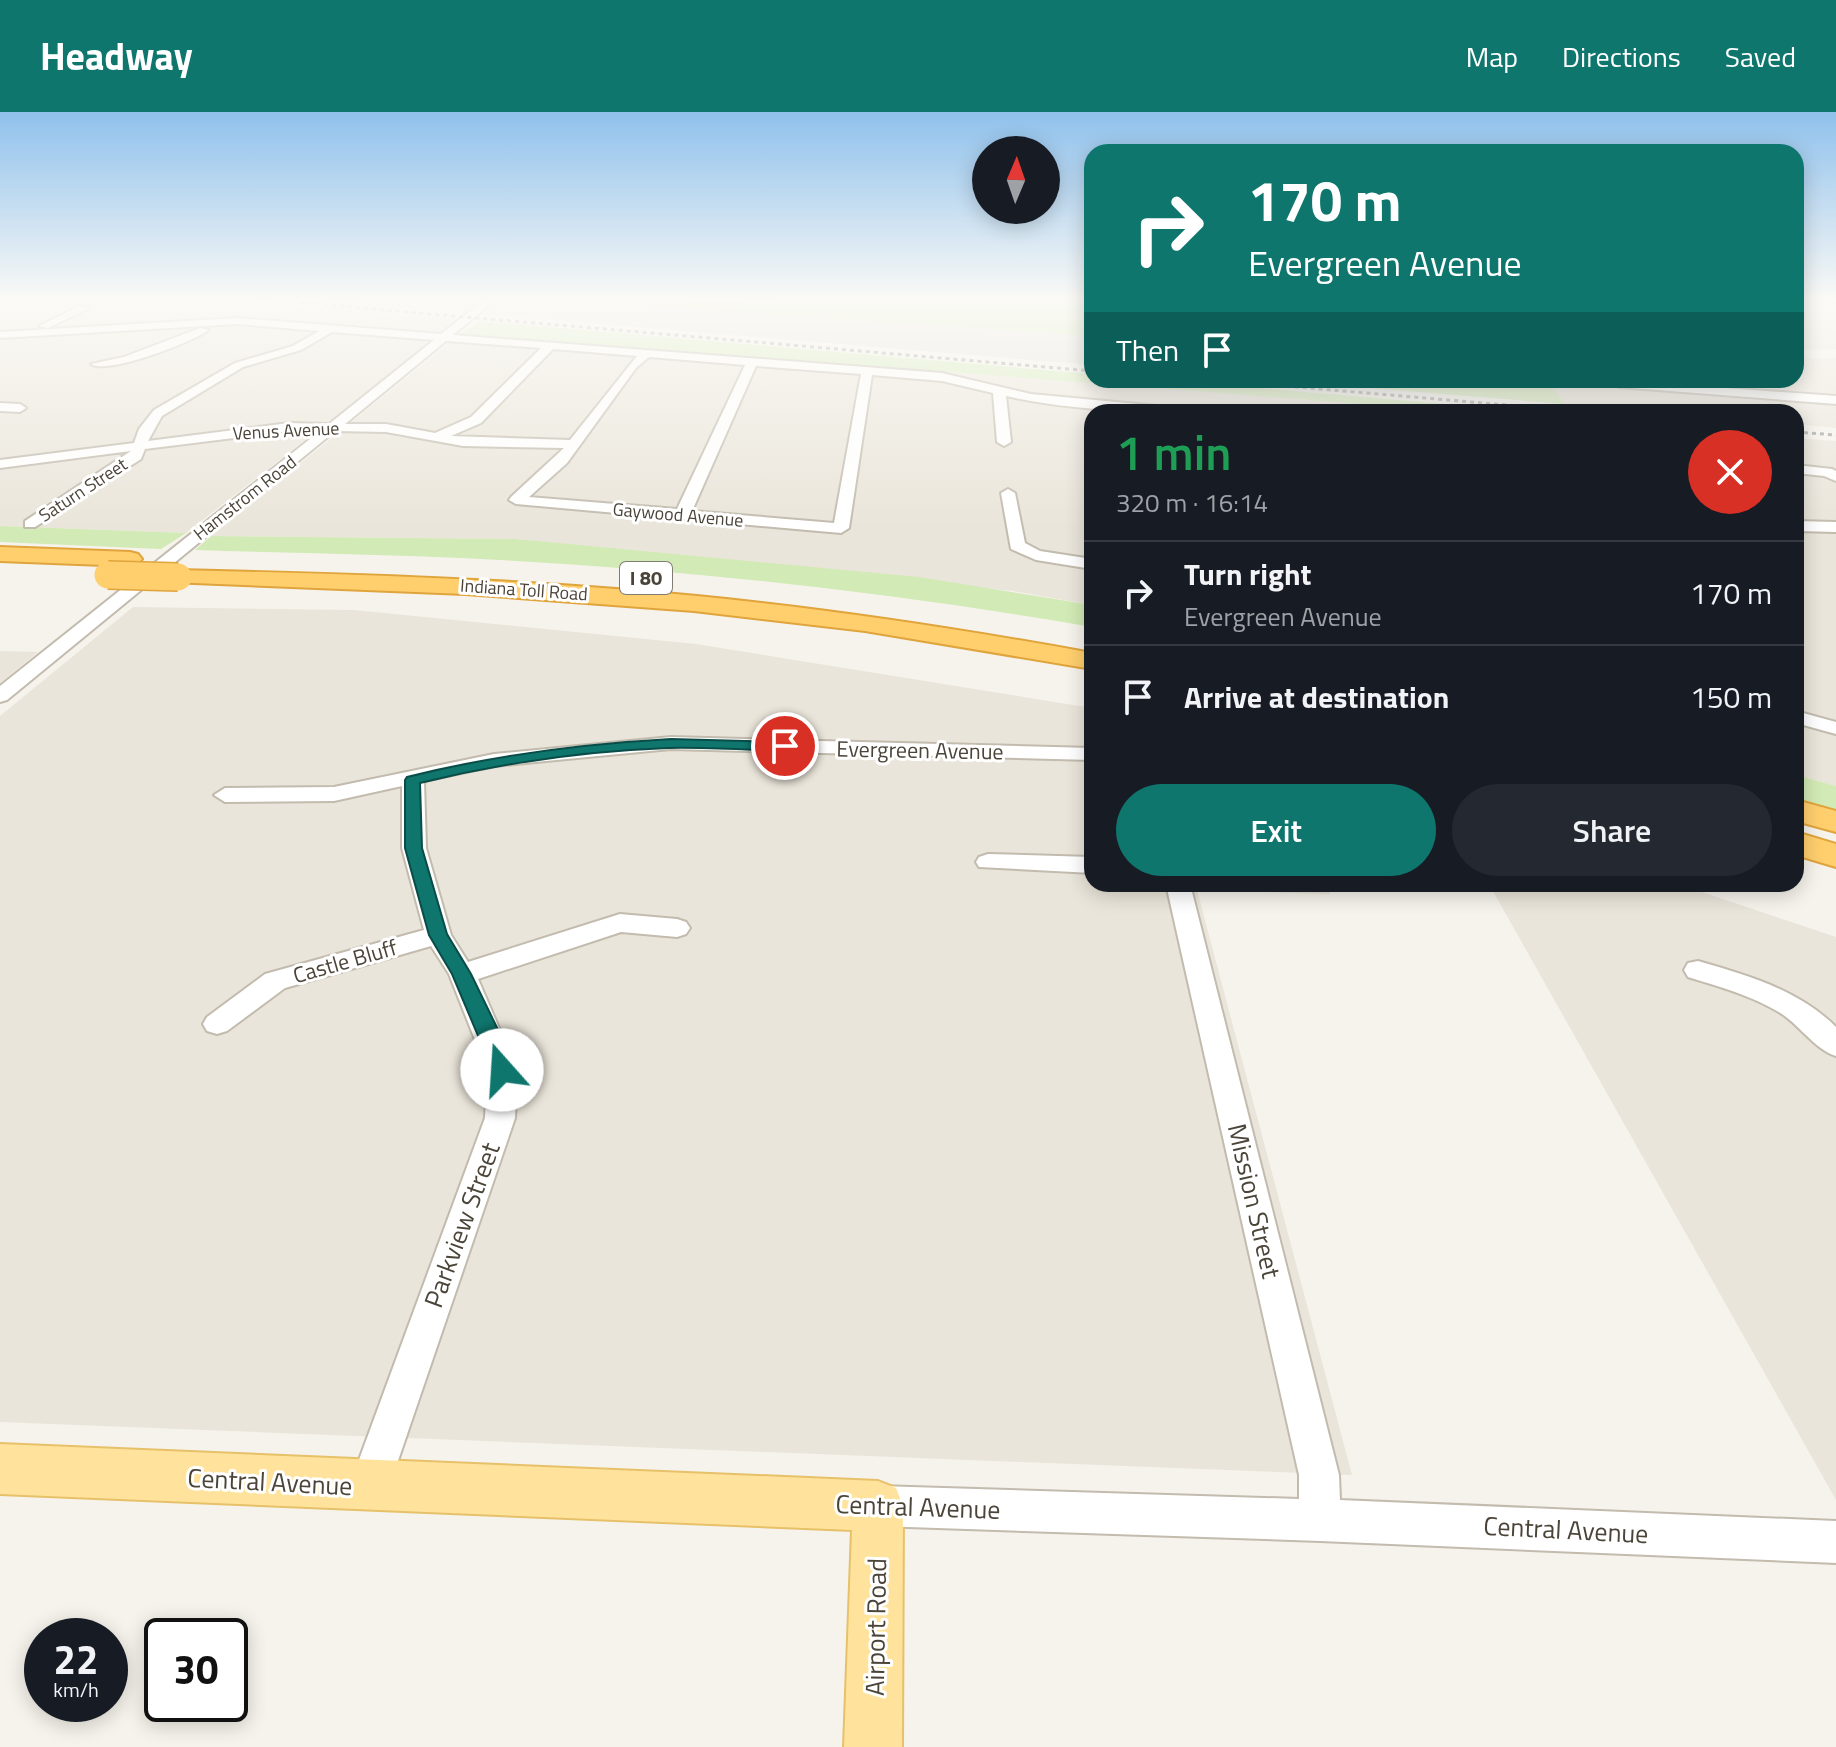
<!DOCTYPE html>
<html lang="en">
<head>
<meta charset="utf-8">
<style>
  body { margin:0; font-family:"Titillium Web",sans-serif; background:#242831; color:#f1f3f6; height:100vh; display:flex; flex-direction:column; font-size:30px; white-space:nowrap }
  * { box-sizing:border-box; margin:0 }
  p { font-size:26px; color:#9ea1a6 }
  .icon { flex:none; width:44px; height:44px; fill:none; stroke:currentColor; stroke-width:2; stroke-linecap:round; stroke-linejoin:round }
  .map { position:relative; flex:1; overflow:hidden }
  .sheet { position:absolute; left:1084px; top:292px; width:720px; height:488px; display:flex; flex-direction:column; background:#171b24; border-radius:24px; box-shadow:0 4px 20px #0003 }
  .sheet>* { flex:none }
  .top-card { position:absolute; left:1084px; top:32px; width:720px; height:244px; border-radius:24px; box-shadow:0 4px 20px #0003; background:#0f766e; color:#fff; overflow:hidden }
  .needle { width:52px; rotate:2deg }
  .controls { position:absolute; left:972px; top:24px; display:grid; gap:16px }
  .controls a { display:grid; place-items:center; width:88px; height:88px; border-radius:50%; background:#171b24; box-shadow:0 4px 20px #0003; font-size:40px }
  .speed { position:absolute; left:24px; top:1506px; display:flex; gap:16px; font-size:40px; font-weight:700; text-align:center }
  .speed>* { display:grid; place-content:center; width:104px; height:104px; border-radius:50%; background:#171b24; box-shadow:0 4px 20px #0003; line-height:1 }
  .speed small { font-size:20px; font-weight:400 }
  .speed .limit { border:4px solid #111; border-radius:12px; background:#fff; color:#111 }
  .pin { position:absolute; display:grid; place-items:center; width:68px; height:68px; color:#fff; margin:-34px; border:4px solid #fff; border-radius:50%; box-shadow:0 2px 8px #0007 }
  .me { position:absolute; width:88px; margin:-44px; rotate:341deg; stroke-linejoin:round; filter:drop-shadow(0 0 6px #0008) }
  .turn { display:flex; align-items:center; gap:28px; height:168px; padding:0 32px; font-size:36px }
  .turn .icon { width:104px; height:104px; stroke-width:2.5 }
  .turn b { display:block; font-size:56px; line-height:68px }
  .then { display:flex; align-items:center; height:76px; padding:0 32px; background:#0003; gap:16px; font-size:30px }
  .round { display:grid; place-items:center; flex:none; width:84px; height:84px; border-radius:42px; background:#242831 }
  .summary { display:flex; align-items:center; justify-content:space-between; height:136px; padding:0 32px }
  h1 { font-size:48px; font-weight:600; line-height:60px; color:#1e9e55 }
  .primary-button { display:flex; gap:16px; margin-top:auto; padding:16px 32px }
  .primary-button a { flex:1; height:92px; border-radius:48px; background:#0f766e; color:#fff; font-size:32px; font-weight:600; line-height:92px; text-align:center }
  .primary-button a+a { background:#242831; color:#f1f3f6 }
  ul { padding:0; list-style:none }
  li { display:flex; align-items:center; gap:24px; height:104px; padding:0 32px; border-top:2px solid #363941 }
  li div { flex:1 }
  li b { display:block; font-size:30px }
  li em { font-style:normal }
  header { display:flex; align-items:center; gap:48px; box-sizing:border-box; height:112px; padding:0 40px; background:#0f766e; color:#fff }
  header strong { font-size:38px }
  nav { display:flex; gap:44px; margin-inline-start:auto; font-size:28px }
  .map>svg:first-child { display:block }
  .residential { fill:#eae5da }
  .industrial { fill:#e6e2dd }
  .green { fill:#d2eab5 }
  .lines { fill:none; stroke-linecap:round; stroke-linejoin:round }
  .minor-casing { stroke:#c2bbae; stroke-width:4 }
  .major-casing { stroke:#e6c16a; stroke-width:4 }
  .highway-casing { stroke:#e0a43c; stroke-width:4 }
  .minor { fill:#fff; fill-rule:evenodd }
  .major { fill:#ffe39c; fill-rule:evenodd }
  .highway { fill:#ffcf6e; fill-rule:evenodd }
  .rail { stroke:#9a9a9a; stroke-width:3; stroke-dasharray:4 4; stroke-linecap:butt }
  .highway-bridge-casing { stroke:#e0a43c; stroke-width:30; stroke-linecap:butt }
  .highway-bridge { stroke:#ffcf6e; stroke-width:27 }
  .route { fill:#0f766e; stroke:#0a4d48; stroke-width:2 }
  .labels { text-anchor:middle; stroke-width:6; stroke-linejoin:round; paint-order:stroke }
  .far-street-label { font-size:18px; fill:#4b4439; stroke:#fff }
  .shield { fill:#fff; stroke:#817c74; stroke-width:2 }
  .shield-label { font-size:20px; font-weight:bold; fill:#4b4439 }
  .street-label { font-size:22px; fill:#4b4439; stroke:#fff }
  .near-street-label { font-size:26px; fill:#4b4439; stroke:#fff }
</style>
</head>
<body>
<header>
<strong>Headway</strong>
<nav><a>Map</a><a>Directions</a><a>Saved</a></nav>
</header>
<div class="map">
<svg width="1836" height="1635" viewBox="0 0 1836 1635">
  <rect width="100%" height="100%" fill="#f6f3ec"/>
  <!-- residential -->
  <g class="residential">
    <polygon points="37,188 225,188 459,207 186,421 0,414 0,190"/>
    <polygon points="1796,188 1836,188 1836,237 1796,238"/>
    <polygon points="460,222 1464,300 1092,300 1092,493 1013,479 516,427 211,424"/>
    <polygon points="1836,246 1836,316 1796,312 1796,300 1652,300 1565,292 1546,268 1796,268 1796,247"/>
    <polygon points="1796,326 1836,329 1836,674 1796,663"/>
    <polygon points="133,495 354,498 696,532 1092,596 1092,772 1327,772 1330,782 1197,778 1352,1363 0,1310 0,604"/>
    <polygon points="0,539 38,540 0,571"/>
    <polygon points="1489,772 1678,772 1836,825 1836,1388"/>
  </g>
  <!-- industrial -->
  <polygon class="industrial" points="312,188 557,188 1092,224 1092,253"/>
  <!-- green -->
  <g class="green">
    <polygon points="557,188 687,188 774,193 777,188 1092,188 1092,224"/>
    <polygon points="480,209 1092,262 1092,268 1166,268 1538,300 1464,300 460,222"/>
    <polygon points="1271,268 1546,268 1565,292"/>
    <polygon points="0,414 186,421 161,437 0,430"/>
    <path d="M211,424L516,427L919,465L1092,493V515C883,479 672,456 461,446C372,442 284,441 195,438Z"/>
    <polygon points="1796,663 1836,674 1836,698 1796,687"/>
  </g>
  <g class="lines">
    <defs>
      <g id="minor">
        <path d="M484,188H495L453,223L942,261L1031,282L1180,296L1186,300C1127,300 1064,297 1006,284L1011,330L1004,334L997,330L993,281L942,269L872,263L849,416L841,421L516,392L509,388L511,385L564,336L463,334L386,320L335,319L7,588L0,590V574L320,319H289L145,337L141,347L35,415H25V409L131,339L0,356V348L134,331L139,317L154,298L235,251L293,234L319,219L238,212L0,226V220L238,206L441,222ZM332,220L434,228L329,312L289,311L148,329L162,304L243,255L301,238ZM446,229L541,236L471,305L435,321L386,312H345ZM553,237L637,244L570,328L451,324L481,311ZM649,245L745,253L677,397L529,385L567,351L636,256ZM756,254L861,262L834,411L692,399Z"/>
        <polygon points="80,194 89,196 48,216 39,214"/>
        <path d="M200,216L209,218C192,230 108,263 91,252L124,245Z"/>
        <polygon points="1617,268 1836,284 1836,292 1619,275 1613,271"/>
        <polygon points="0,291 20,292 26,296 20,300 0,299"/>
        <polygon points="1796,353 1832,357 1836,359 1836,369 1824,364 1796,361"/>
        <polygon points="1008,377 1015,381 1025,431 1040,439 1092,447 1092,457 1036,448 1011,437 1001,381"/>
        <polygon points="1796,409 1836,410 1836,420 1796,419"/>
        <polygon points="1796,599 1836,610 1836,622 1796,611"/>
        <polygon points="671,625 1092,636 1092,648 671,637 494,654 424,669 426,736 451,823 468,850 620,802 677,807 686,810 690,816 686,822 677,825 621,820 478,867 517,958 515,1006 389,1375 383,1389 369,1395 355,1389 349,1375 485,1006 487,958 449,862 431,834 285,876 227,919 217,922 207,919 203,912 207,905 265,862 424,818 402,736 402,674 334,689 225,690 214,683 225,676 334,675 494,642"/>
        <polygon points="988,742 1092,745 1092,761 979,755 976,750 979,745"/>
        <polygon points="1166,772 1190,772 1339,1363 1340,1388 1836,1409 1836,1451 1320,1429 878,1414 864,1408 858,1394 864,1380 878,1374 1299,1387 1299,1363"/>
        <path d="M1698,849C1747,863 1799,878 1836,915V944C1816,938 1800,914 1782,902C1753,884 1720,875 1688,865L1684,858L1688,851Z"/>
      </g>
      <polygon id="major" points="0,1332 878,1369 896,1376 903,1394 902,1635 844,1635 852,1418 0,1382"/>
      <g id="highway">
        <polygon points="0,435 130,440 138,442 142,447 138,452 130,454 0,449"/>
        <path d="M178,458C351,462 525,467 697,484C830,497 961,517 1092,541V557L865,519L694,499L465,482L169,470L166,465L169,460Z"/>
        <polygon points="1796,688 1836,699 1836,720 1796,709"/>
        <polygon points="1796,720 1836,732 1836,755 1796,743"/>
      </g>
    </defs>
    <!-- minor casing -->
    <use href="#minor" class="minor-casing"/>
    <!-- major casing -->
    <use href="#major" class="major-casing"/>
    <!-- highway casing -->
    <use href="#highway" class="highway-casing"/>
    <!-- minor -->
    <use href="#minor" class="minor"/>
    <!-- major -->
    <use href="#major" class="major"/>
    <!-- highway -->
    <use href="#highway" class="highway"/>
    <!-- rail -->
    <g class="rail">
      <polyline points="268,188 1092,259"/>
      <polyline points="1192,268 1224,271"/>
      <polyline points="1215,268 1588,300"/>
      <polyline points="1796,320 1836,323"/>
    </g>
    <defs>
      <polyline id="highway-bridge" points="108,463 178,465"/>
    </defs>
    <!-- highway-bridge casing -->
    <use href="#highway-bridge" class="highway-bridge-casing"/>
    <!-- highway-bridge -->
    <use href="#highway-bridge" class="highway-bridge"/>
  </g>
  <!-- sky -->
  <linearGradient id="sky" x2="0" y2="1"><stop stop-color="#8fc1ec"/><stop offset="0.45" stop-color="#fbfaf6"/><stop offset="1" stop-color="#fbfaf6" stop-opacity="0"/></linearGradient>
  <rect width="1836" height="417" fill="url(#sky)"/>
  <!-- route -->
  <path class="route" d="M671,627L785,630L792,634L785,639C746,638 707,635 668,636C584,639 502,651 420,671L422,736L447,822L471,862L503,928L512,958L509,964H495L452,862L429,823L405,736V668L407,665C494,643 581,632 671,627Z"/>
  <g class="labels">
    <!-- far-street labels -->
    <g class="far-street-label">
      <text transform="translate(286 319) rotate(-3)" y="6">Venus Avenue</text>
      <text transform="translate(83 378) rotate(-33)" y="6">Saturn Street</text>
      <text transform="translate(245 386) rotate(-38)" y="6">Hamstrom Road</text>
      <text transform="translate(678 403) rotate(5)" y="6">Gaywood Avenue</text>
      <text transform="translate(524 478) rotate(4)" y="6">Indiana Toll Road</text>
    </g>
    <!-- shield labels -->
    <rect class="shield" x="620" y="450" width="52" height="32" rx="6"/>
    <g class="shield-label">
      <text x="646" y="473">I 80</text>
    </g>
    <!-- street labels -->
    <g class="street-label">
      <text transform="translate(920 638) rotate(1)" y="8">Evergreen Avenue</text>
      <text transform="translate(345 849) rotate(-16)" y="8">Castle Bluff</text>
    </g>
    <!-- near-street labels -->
    <g class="near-street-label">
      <text transform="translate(1254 1089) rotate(77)" y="9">Mission Street</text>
      <text transform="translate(462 1113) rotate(-70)" y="9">Parkview Street</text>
      <text transform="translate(270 1370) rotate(3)" y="9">Central Avenue</text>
      <text transform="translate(918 1395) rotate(2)" y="9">Central Avenue</text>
      <text transform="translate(1566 1418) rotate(3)" y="9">Central Avenue</text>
      <text transform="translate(876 1515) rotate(-89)" y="9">Airport Road</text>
    </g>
  </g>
</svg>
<div class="controls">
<a><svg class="needle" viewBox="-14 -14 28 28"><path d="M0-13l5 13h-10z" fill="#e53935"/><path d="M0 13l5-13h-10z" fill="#9ea1a6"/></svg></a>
</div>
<div class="speed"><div>22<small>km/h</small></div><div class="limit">30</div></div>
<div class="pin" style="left:785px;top:634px;background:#d93025"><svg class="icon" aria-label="arrive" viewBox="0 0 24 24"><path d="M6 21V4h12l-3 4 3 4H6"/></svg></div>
<svg class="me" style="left:502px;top:958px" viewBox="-20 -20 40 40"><circle r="19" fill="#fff"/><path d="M0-13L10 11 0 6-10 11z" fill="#0f766e"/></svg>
<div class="top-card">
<div class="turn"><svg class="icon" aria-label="right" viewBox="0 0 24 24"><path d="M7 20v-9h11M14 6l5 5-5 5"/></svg><div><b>170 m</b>Evergreen Avenue</div></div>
<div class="then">Then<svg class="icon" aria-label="arrive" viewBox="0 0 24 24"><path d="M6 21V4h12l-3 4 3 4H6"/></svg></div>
</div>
<section class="sheet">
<div class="summary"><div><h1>1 min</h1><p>320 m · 16:14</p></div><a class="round" style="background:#d93025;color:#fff"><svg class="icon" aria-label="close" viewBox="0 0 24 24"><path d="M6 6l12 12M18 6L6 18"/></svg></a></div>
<ul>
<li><svg class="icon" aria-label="right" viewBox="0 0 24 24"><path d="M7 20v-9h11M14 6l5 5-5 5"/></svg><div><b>Turn right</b><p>Evergreen Avenue</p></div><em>170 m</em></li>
<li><svg class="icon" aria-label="arrive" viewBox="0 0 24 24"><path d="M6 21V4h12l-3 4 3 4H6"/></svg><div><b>Arrive at destination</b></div><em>150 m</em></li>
</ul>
<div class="primary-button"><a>Exit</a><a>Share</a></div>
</section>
</div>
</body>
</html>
